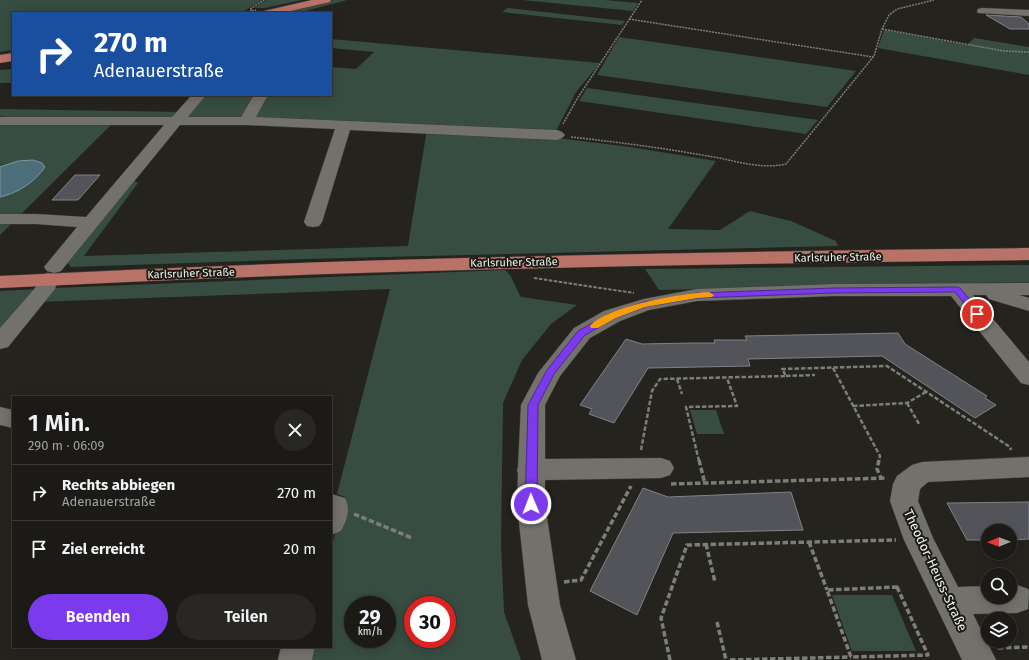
<!DOCTYPE html>
<html lang="de">
<head>
<meta charset="utf-8">
<style>
  body { margin:0; font-family:"Fira Sans",sans-serif; background:#282723; color:#f1f3f6; height:100vh; display:flex; flex-direction:column; font-size:15px; white-space:nowrap }
  * { box-sizing:border-box; margin:0 }
  p { font-size:13px; color:#a0a1a1 }
  .icon { flex:none; width:22px; height:22px; fill:none; stroke:currentColor; stroke-width:2; stroke-linecap:round; stroke-linejoin:round }
  .map { position:relative; flex:1; overflow:hidden }
  .details { position:absolute; left:12px; top:396px; width:320px; height:252px; display:flex; flex-direction:column; background:#1b1a16; border-radius:0px; box-shadow:0 2px 10px #0003,0 0 0 1px #393835 }
  .details>* { flex:none }
  .banner { position:absolute; left:12px; top:12px; width:320px; height:84px; border-radius:0px; box-shadow:0 2px 10px #0003,0 0 0 1px #393835; background:#1a4fa0; color:#fff; overflow:hidden }
  .needle { width:26px; rotate:269deg }
  .fabs { position:absolute; left:981px; top:524px; display:grid; gap:8px }
  .fabs a { display:grid; place-items:center; width:36px; height:36px; border-radius:50%; background:#1b1a16; box-shadow:0 2px 10px #0003,0 0 0 1px #393835; font-size:20px }
  .speed { position:absolute; left:344px; top:596px; display:flex; gap:8px; font-size:20px; font-weight:700; text-align:center }
  .speed>* { display:grid; place-content:center; width:52px; height:52px; border-radius:50%; background:#1b1a16; box-shadow:0 2px 10px #0003,0 0 0 1px #393835; line-height:1 }
  .speed small { font-size:10px; font-weight:400 }
  .speed .limit { border:6px solid #d22; background:#fff; color:#111 }
  .pin { position:absolute; display:grid; place-items:center; width:34px; height:34px; color:#fff; margin:-17px; border:2px solid #fff; border-radius:50%; box-shadow:0 1px 4px #0007 }
  .me { position:absolute; width:44px; margin:-22px; rotate:359deg; stroke-linejoin:round; filter:drop-shadow(0 0 3px #0008) }
  .turn { display:flex; align-items:center; gap:14px; height:84px; padding:0 16px; font-size:18px }
  .turn .icon { width:52px; height:52px; stroke-width:2.5 }
  .turn b { display:block; font-size:28px; line-height:34px }
  .round { display:grid; place-items:center; flex:none; width:42px; height:42px; border-radius:21px; background:#282723 }
  .headline { display:flex; align-items:center; justify-content:space-between; height:68px; padding:0 16px }
  h1 { font-size:24px; font-weight:600; line-height:30px }
  .primary-button { display:flex; gap:8px; margin-top:auto; padding:8px 16px }
  .primary-button a { flex:1; height:46px; border-radius:24px; background:#7c3aed; color:#fff; font-size:16px; font-weight:600; line-height:46px; text-align:center }
  .primary-button a+a { background:#282723; color:#f1f3f6 }
  ul { padding:0; list-style:none }
  li { display:flex; align-items:center; gap:12px; height:56px; padding:0 16px; border-top:1px solid #393835 }
  li div { flex:1 }
  li b { display:block; font-size:15px }
  li em { font-style:normal }
  .map>svg:first-child { display:block }
  .green { fill:#374d41; fill-rule:evenodd }
  .water { fill:#4d6e7b; stroke:#7e969e }
  .building { fill:#53535a; stroke:#808188 }
  .lines { fill:none; stroke-linecap:round; stroke-linejoin:round }
  .minor-casing { stroke:#3f3f3b; stroke-width:1 }
  .major-casing { stroke:#3f3f3b; stroke-width:1 }
  .path-far3 { stroke:#7e7e79; stroke-width:1.5; stroke-dasharray:2 1; stroke-linecap:butt }
  .path-far2 { stroke:#7e7e79; stroke-width:2; stroke-dasharray:3.5 1.5; stroke-linecap:butt }
  .path-far1 { stroke:#7e7e79; stroke-width:2.5; stroke-dasharray:4.5 2; stroke-linecap:butt }
  .path { stroke:#7e7e79; stroke-width:3.5; stroke-dasharray:5.5 2.5; stroke-linecap:butt }
  .minor { fill:#72716a; fill-rule:evenodd }
  .major { fill:#b97267; fill-rule:evenodd }
  .route { fill:#7c3aed; stroke:#51269a }
  .slow { fill:#f59e0b }
  .labels { text-anchor:middle; stroke-width:4; stroke-linejoin:round; paint-order:stroke }
  .street-label { font-size:11px; fill:#f2f2ee; stroke:#1b1a14 }
  .near-street-label { font-size:13px; fill:#f2f2ee; stroke:#1b1a14 }
</style>
</head>
<body>
<div class="map">
<svg width="1029" height="660" viewBox="0 0 1029 660">
  <rect width="100%" height="100%" fill="#24231e"/>
  <!-- green -->
  <g class="green">
    <polygon points="0,0 262,0 246,10 238,13 13,13 13,50 0,52"/>
    <polygon points="266,0 302,0 265,8 254,8"/>
    <polygon points="334,0 347,0 298,13 277,13"/>
    <polygon points="522,0 605,0 638,3 633,11"/>
    <polygon points="507,8 625,21 622,25 502,12"/>
    <polygon points="884,30 967,45 974,38 1029,47 1029,75 878,48"/>
    <polygon points="619,37 856,71 827,107 597,75"/>
    <polygon points="331,39 600,63 576,92 556,131 254,119 264,95 331,95 331,67 356,69 374,52 331,48"/>
    <polygon points="13,69 13,83 0,83 0,70"/>
    <polygon points="587,88 818,120 806,134 579,101"/>
    <polygon points="201,95 259,95 245,116 233,120 184,117"/>
    <polygon points="0,109 182,112 171,117 23,119 0,116"/>
    <polygon points="0,122 114,122 0,235"/>
    <polygon points="427,129 557,138 630,147 716,161 668,229 720,230 750,211 791,221 836,241 838,246 304,259 71,267 65,260 121,189 128,189 134,181 138,183 84,256 408,246"/>
    <polygon points="1029,265 1029,282 659,290 645,269"/>
    <path d="M505,270C513,276 515,288 521,297L577,305L551,324L522,360L503,403L501,544L504,612L521,660H301L305,647H331V549L345,497L337,494L390,289L37,302L53,288ZM353,605H387V639H353ZM413,605H447V639H413Z"/>
    <polygon points="38,289 0,334 0,291"/>
    <polygon points="690,410 716,410 724,434 697,434"/>
    <polygon points="832,595 892,595 916,651 852,651"/>
  </g>
  <!-- water -->
  <path class="water" d="M33,160L42,163L45,167C35,182 18,193 0,197V167L18,161Z"/>
  <!-- building -->
  <g class="building">
    <polygon points="986,15 1021,17 1029,24 1029,29 1010,29"/>
    <polygon points="75,175 100,175 78,200 52,200"/>
    <polygon points="898,333 905,344 987,396 985,398 996,405 975,418 882,356 748,359 750,366 648,368 614,423 589,414 592,409 580,405 626,339 642,344 691,343 715,343 714,340 747,340 745,336"/>
    <polygon points="643,488 668,497 791,492 803,530 673,533 637,615 590,591"/>
    <polygon points="1029,502 1029,539 1010,540 1010,531 988,531 988,540 967,540 947,503"/>
  </g>
  <g class="lines">
    <defs>
      <g id="minor">
        <polygon points="982,8 1029,10 1029,16 978,13 977,11 978,9"/>
        <polygon points="192,95 206,95 188,117 241,117 254,95 268,95 256,117 557,130 562,132 565,135 562,138 557,140 350,130 322,222 319,226 313,227 307,226 304,222 335,129 246,125 180,125 61,271 54,273 47,271 44,267 77,227 36,224 0,224 0,214 36,214 86,217 164,125 0,125 0,117 172,117"/>
        <polygon points="48,273 55,275 58,279 55,289 8,347 0,349 0,328 35,288 41,275"/>
        <polygon points="1029,283 1029,295 1019,295 1029,298 1029,311 989,299 986,295 973,295 1029,362 1029,385 1021,383 951,296 834,296 697,301 649,310 620,321 590,338 560,376 545,405 545,459 661,458 670,461 674,468 670,475 661,478 545,480 545,504 560,605 576,660 542,660 528,605 517,504 518,473 517,470 518,467 521,405 538,373 574,328 604,311 644,299 697,289 834,284"/>
        <polygon points="0,407 13,410 13,428 0,425"/>
        <polygon points="1029,457 1029,477 928,482 920,489 918,501 933,538 958,587 988,586 988,597 1010,597 1010,585 1017,585 1028,589 1029,591 1028,609 1017,613 973,614 996,660 962,660 904,540 890,501 893,484 897,476 912,465 922,462"/>
        <path d="M331,494L345,498C351,509 347,520 341,531L331,535Z"/>
        <polygon points="281,647 315,647 312,660 278,660"/>
      </g>
      <g id="major">
        <polygon points="312,0 331,0 330,2 282,13 263,13 264,11"/>
        <polygon points="13,53 13,61 0,63 0,55"/>
        <path d="M1029,248V260C686,264 343,270 0,288V276C343,258 686,252 1029,248Z"/>
      </g>
    </defs>
    <!-- minor casing -->
    <use href="#minor" class="minor-casing"/>
    <!-- major casing -->
    <use href="#major" class="major-casing"/>
    <!-- path-far3 -->
    <g class="path-far3">
      <polyline points="252,11 250,9 264,0"/>
      <polyline points="243,13 256,10"/>
      <polyline points="629,19 873,57"/>
      <polyline points="882,29 1004,51 1029,52"/>
      <polyline points="563,124 577,99 642,0"/>
      <path d="M571,137C617,142 662,148 708,156C734,160 759,170 786,164L874,56L882,29L889,15L897,9L934,0"/>
    </g>
    <!-- path-far2 -->
    <polyline class="path-far2" points="534,278 634,293"/>
    <!-- path-far1 -->
    <g class="path-far1">
      <polyline points="833,368 880,456 879,461"/>
      <polyline points="786,376 815,375"/>
      <polyline points="677,379 682,394"/>
      <polyline points="907,403 919,424"/>
      <polyline points="853,406 907,403 926,392"/>
      <polyline points="641,450 652,391 660,379 786,376 782,369 887,366 1010,447 1011,450"/>
      <polyline points="699,461 686,407 737,406 727,378"/>
    </g>
    <!-- path -->
    <g class="path">
      <polyline points="699,460 705,484"/>
      <polyline points="879,460 877,469 881,478"/>
      <polyline points="671,484 887,478"/>
      <polyline points="354,514 412,538"/>
      <polyline points="809,542 827,590"/>
      <polyline points="706,544 715,582"/>
      <polyline points="564,582 581,580 631,486"/>
      <polygon points="897,587 928,655 851,657 827,590"/>
      <polyline points="717,622 726,660"/>
      <polyline points="998,648 1029,647"/>
      <polyline points="670,660 661,618 687,545 896,540"/>
      <polyline points="730,660 851,657"/>
    </g>
    <!-- minor -->
    <use href="#minor" class="minor"/>
    <!-- major -->
    <use href="#major" class="major"/>
  </g>
  <!-- route -->
  <polygon class="route" points="957,287 960,288 980,312 981,314 980,316 974,316 955,292 834,293 697,298 645,307 616,318 585,335 554,374 538,405 537,504 535,508 531,509 527,508 525,504 528,405 547,370 578,331 609,314 644,302 697,293 834,288"/>
  <!-- slow -->
  <path class="slow" d="M709,292L714,295L712,297L697,298L645,307L616,318L598,328H591L590,326C607,306 683,293 709,292Z"/>
  <g class="labels">
    <!-- street labels -->
    <g class="street-label">
      <text transform="translate(838 257) rotate(-1)" y="4">Karlsruher Straße</text>
      <text transform="translate(514 262) rotate(-1)" y="4">Karlsruher Straße</text>
      <text transform="translate(191 273) rotate(-2)" y="4">Karlsruher Straße</text>
    </g>
    <!-- near-street labels -->
    <g class="near-street-label">
      <text transform="translate(936 570) rotate(65)" y="5">Theodor-Heuss-Straße</text>
    </g>
  </g>
</svg>
<div class="fabs">
<a><svg class="needle" viewBox="-14 -14 28 28"><path d="M0-13l5 13h-10z" fill="#e53935"/><path d="M0 13l5-13h-10z" fill="#a0a1a1"/></svg></a>
<a><svg class="icon" aria-label="search" viewBox="0 0 24 24"><circle cx="10" cy="10" r="6"/><path d="M15 15l6 6"/></svg></a>
<a><svg class="icon" aria-label="layers" viewBox="0 0 24 24"><path d="M12 4l9 5-9 5-9-5zM3 14l9 5 9-5"/></svg></a>
</div>
<div class="speed"><div>29<small>km/h</small></div><div class="limit">30</div></div>
<div class="pin" style="left:977px;top:314px;background:#d93025"><svg class="icon" aria-label="arrive" viewBox="0 0 24 24"><path d="M6 21V4h12l-3 4 3 4H6"/></svg></div>
<svg class="me" style="left:531px;top:504px" viewBox="-20 -20 40 40"><circle r="17" fill="#7c3aed" stroke="#fff" stroke-width="3"/><path d="M0-11L8 9 0 5-8 9z" fill="#fff"/></svg>
<div class="banner">
<div class="turn"><svg class="icon" aria-label="right" viewBox="0 0 24 24"><path d="M7 20v-9h11M14 6l5 5-5 5"/></svg><div><b>270 m</b>Adenauerstraße</div></div>
</div>
<section class="details">
<div class="headline"><div><h1>1 Min.</h1><p>290 m · 06:09</p></div><a class="round"><svg class="icon" aria-label="close" viewBox="0 0 24 24"><path d="M6 6l12 12M18 6L6 18"/></svg></a></div>
<ul>
<li><svg class="icon" aria-label="right" viewBox="0 0 24 24"><path d="M7 20v-9h11M14 6l5 5-5 5"/></svg><div><b>Rechts abbiegen</b><p>Adenauerstraße</p></div><em>270 m</em></li>
<li><svg class="icon" aria-label="arrive" viewBox="0 0 24 24"><path d="M6 21V4h12l-3 4 3 4H6"/></svg><div><b>Ziel erreicht</b></div><em>20 m</em></li>
</ul>
<div class="primary-button"><a>Beenden</a><a>Teilen</a></div>
</section>
</div>
</body>
</html>
